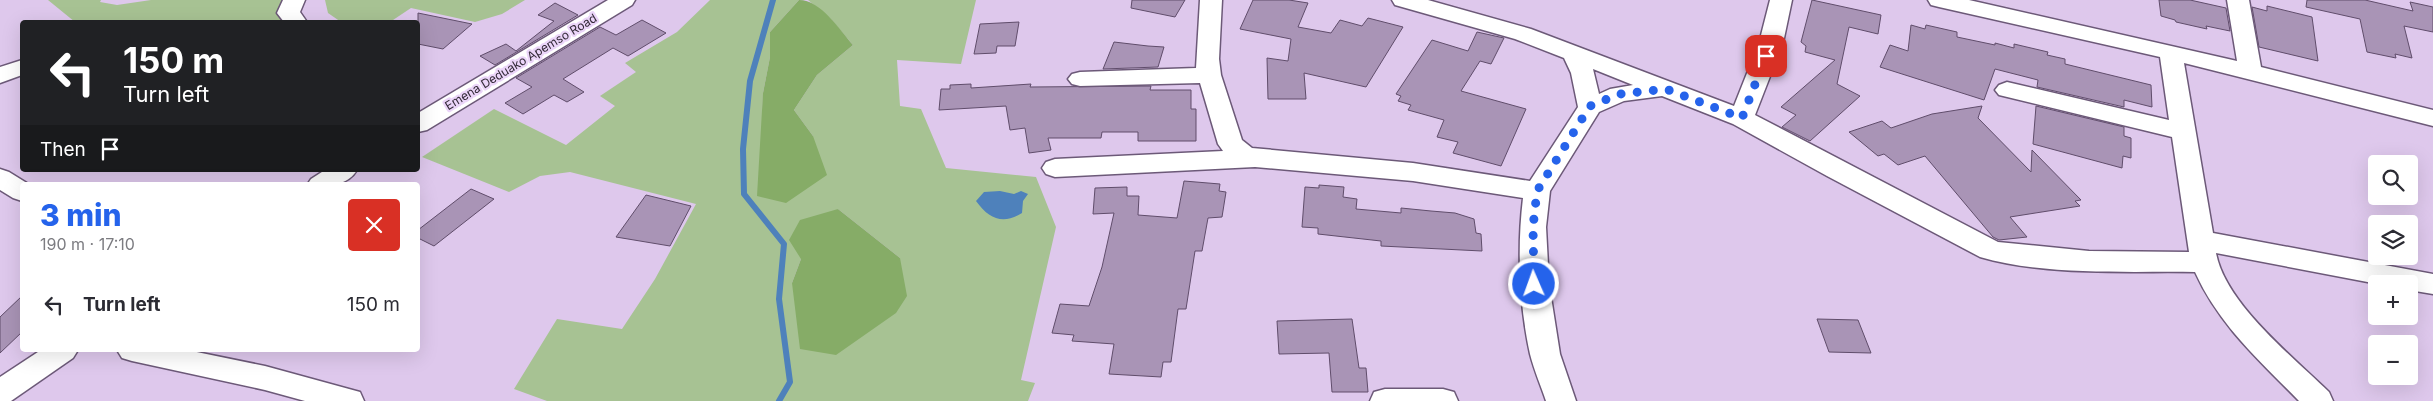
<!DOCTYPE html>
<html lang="en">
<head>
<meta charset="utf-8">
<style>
  body { margin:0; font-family:Inter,sans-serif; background:#f2f2f3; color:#2b2b33; height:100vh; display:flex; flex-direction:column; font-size:19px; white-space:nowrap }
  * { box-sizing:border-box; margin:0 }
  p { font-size:16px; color:#7c7c81 }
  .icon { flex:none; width:28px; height:28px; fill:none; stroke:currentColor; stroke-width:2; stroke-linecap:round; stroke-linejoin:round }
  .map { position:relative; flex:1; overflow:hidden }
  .details { position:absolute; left:20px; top:182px; width:400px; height:170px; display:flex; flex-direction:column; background:#fff; border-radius:5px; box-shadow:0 5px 20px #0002 }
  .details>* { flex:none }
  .guide { position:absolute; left:20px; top:20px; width:400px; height:152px; border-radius:5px; box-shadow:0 5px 20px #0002; background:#202124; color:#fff; overflow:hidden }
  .fabs { position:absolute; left:2368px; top:155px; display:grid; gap:10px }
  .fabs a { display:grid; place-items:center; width:50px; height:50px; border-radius:5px; background:#fff; box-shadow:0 5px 20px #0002; font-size:25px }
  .pin { position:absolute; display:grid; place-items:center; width:42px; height:42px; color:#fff; margin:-21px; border-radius:10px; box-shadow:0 2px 8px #0006 }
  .me { position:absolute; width:55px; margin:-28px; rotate:358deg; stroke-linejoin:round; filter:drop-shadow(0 0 4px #0008) }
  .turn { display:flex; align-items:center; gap:18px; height:105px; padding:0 20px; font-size:22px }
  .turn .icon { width:65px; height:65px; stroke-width:2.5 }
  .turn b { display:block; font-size:35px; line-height:42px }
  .then { display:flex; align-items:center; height:48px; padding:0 20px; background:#0003; gap:10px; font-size:19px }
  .round { display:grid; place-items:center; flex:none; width:52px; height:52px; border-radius:5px; background:#f2f2f3 }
  .summary { display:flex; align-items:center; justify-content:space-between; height:85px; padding:0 20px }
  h1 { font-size:30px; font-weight:800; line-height:38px; color:#2563eb }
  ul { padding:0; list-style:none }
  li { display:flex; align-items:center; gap:15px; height:75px; padding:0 20px }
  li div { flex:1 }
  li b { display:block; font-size:19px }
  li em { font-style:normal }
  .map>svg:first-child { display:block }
  .green { fill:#a7c293; fill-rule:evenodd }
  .forest { fill:#86ac67 }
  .water { fill:#4e81bb }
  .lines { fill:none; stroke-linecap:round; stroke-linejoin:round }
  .stream { stroke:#4e81bb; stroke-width:6 }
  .building { fill:#a994b6; stroke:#604d6b }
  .minor-casing { stroke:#6c5978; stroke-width:3 }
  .minor { fill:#fff; fill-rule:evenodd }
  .route { stroke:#2563eb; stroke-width:9; stroke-dasharray:0 16.2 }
  .labels { text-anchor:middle; stroke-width:4.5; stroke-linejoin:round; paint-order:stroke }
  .street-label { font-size:12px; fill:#332a38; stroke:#ebd5f9 }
</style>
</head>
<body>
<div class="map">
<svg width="2433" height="401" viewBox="0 0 2433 401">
  <rect width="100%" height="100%" fill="#dec8ec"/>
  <!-- green -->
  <g class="green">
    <polygon points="48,0 101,0 100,2 117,5 151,0 284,0 279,15 288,22 75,22"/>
    <polygon points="325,0 525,0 502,14 475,22 411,8 390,22 341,22 328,13"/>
    <path d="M710,0H799L770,32V57L763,93L762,133L813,136L794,110L817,75L853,45L831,19L808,0H976L961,64L897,60L900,106L921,109L946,168L1036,177L1056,227L1021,380L1035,383L1028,401H547L514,389L557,319L622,329L655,279L696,204L570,172L540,176L509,192L422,157L494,109L566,145L615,106L600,96L636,72L625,63L677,32ZM838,209L900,258L792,283L801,259Z"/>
  </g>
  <!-- forest -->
  <g class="forest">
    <path d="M799,0C821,0 840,30 853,45L817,75L794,110L813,136L827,175L786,203L757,196L763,93L770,57V32Z"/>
    <polygon points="838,209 900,258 907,296 896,313 836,355 800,349 792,283 801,259 789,240 800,220"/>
  </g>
  <!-- water -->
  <path class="water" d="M1000,191L1014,194L1021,191L1028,194L1023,201L1022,213C1003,225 989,219 976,201L984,192Z"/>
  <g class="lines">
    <!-- stream -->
    <polyline class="stream" points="773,0 750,81 743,149 744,194 784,244 779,299 790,382 779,401"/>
  </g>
  <!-- building -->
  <g class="building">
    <polygon points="1132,0 1185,0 1175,17 1131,8"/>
    <polygon points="1253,0 1289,0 1308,3 1298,27 1331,33 1340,20 1362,26 1368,18 1403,27 1366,87 1304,73 1306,99 1268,99 1267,58 1288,61 1291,39 1240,29"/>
    <polygon points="1812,0 1881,15 1878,34 1849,27 1837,84 1860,96 1810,141 1782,127 1796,115 1781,107 1835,60 1805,52 1806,46 1801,42"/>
    <polygon points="2159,0 2190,0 2226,8 2230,31 2206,26 2207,29 2176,22 2175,20 2161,16"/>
    <polygon points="2307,0 2365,0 2413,11 2410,2 2433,7 2433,32 2404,26 2412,58 2395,54 2396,58 2367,52 2360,19 2306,7"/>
    <polygon points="555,3 578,15 495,65 480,56 506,44 516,51 554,21 538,15"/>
    <polygon points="2267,6 2312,17 2318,61 2259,47 2252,7 2267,11"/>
    <polygon points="418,13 472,24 443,49 418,44"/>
    <polygon points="642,20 666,33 628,56 613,48 563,79 584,92 567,102 554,95 523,114 505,103 532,87 516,78 600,27 616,35"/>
    <polygon points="1019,22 1015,46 997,46 996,53 974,54 980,24"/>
    <polygon points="1911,25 1925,29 1926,25 1957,32 1957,37 1995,45 1995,43 2014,48 2014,44 2048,52 2047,55 2065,59 2065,64 2151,85 2152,107 2124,100 2124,107 2037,87 2038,80 1995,69 1984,100 1880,67 1890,45 1908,51"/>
    <polygon points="1477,32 1504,38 1491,64 1480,61 1461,91 1526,109 1501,166 1453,153 1458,142 1437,137 1444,120 1408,110 1411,105 1398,101 1401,96 1396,94 1432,40 1468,51"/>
    <polygon points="1114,42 1148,46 1164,47 1158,67 1103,69"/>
    <polygon points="971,84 971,88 1031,84 1030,87 1151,86 1150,90 1191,90 1191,109 1196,109 1196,141 1138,141 1138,132 1102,132 1101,138 1048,138 1051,150 1029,153 1025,128 1010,130 1006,106 939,110 941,89 950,89 950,85"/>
    <polygon points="1982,106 1978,118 2031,172 2032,150 2081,200 2075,201 2080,206 2010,217 2027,237 1999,240 1993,237 1925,156 1898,165 1884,154 1878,156 1849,132 1882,121 1891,128 1932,114"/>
    <polygon points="2036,106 2124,127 2124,136 2131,138 2131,158 2123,156 2122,168 2033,144"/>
    <polygon points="1184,181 1220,184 1219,191 1226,192 1222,217 1208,218 1202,251 1195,251 1186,309 1178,309 1171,362 1163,362 1161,377 1109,374 1114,344 1072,341 1074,335 1052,333 1060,304 1089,306 1102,267 1114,213 1093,214 1095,188 1127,187 1127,196 1139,196 1138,215 1177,218"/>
    <polygon points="1319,185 1344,187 1343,197 1357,199 1356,209 1401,213 1401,208 1431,211 1455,213 1474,219 1476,233 1481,234 1482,251 1381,246 1381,241 1318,234 1318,228 1302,227 1305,187 1319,188"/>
    <polygon points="471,189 494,199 434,246 418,238 418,230"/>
    <polygon points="646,195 691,206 670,246 616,237"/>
    <polygon points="22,296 22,332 0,353 0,317"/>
    <polygon points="1352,319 1359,368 1366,368 1368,392 1332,392 1329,353 1279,354 1277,321"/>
    <polygon points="1817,319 1858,320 1871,353 1829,352"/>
  </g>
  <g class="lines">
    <defs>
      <g id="minor">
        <polygon points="283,0 305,0 300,12 307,22 284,22 277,13"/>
        <polygon points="608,0 635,0 632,5 427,130 418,132 418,113"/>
        <path d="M1200,0H1222L1219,59L1221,75L1242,140L1252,148L1413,163L1530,181L1578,107L1571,73L1564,58L1515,39L1395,5L1392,0H1428L1531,29L1734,106L1759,43L1770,0H1792L1783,43L1755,115L1998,242L2089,251L2189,252L2172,137L1999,95L1995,90L1999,85L2007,82L2169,120L2160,57L1939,7L1931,5L1928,0H1969L2237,61L2227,0H2249L2261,67L2433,110V126L2184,63L2213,233L2433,274V294L2409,290V284H2378L2216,253C2225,303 2293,357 2329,392L2333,401H2299C2259,360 2219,325 2195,272C2127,271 2045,276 1980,257L1827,176L1733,124L1662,96L1624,101L1599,112L1550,191L1546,227L1549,284L1560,354L1576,401H1546C1541,386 1534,370 1530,354C1519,304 1517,248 1523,198L1413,181L1255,167L1055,177L1046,174L1042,168L1046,162L1055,159L1223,151L1218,144L1200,83L1080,86L1072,84L1068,79L1072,74L1080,72L1196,68ZM1593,69L1633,85L1610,89L1599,94Z"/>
        <polygon points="22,60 22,75 0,83 0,67"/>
        <polygon points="0,169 9,172 30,185 22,185 22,201 13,198 0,190"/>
        <path d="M325,170H357C346,188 326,185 307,185L311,179Z"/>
        <polygon points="41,350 78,350 73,358 11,401 0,401 0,377"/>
        <polygon points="117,350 187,350 265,366 349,389 360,392 364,401 305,401 265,390 132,361 122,358"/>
        <polygon points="1385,389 1443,389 1454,392 1458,401 1370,401 1374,392"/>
      </g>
    </defs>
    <!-- minor casing -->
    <use href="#minor" class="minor-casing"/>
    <!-- minor -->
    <use href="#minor" class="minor"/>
  </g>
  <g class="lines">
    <!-- route -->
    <polyline class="route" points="1534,284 1533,227 1537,191 1590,106 1620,94 1666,89 1742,118 1766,56"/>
  </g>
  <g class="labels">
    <!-- street labels -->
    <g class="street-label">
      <text transform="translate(521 62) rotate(-31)" y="4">Emena Deduako Apemso Road</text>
    </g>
  </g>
</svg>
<div class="fabs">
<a><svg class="icon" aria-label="search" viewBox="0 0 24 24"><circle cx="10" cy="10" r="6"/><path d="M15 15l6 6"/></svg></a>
<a><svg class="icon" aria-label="layers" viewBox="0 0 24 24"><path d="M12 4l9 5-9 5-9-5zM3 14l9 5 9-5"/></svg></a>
<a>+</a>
<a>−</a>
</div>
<div class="pin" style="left:1766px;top:56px;background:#d93025"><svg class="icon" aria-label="arrive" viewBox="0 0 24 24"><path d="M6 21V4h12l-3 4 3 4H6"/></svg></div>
<svg class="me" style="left:1534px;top:284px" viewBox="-20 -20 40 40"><circle r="17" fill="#2563eb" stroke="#fff" stroke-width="3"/><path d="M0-11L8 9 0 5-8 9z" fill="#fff"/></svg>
<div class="guide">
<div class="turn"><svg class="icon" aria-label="left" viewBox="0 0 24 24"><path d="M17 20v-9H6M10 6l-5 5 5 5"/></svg><div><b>150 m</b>Turn left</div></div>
<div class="then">Then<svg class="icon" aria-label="arrive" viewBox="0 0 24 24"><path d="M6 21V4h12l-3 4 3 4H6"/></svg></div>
</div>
<section class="details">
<div class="summary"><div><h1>3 min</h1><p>190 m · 17:10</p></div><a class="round" style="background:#d93025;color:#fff"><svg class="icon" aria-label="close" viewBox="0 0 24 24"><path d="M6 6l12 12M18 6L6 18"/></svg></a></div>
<ul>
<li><svg class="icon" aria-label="left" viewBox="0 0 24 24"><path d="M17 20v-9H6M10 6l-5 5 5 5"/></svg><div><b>Turn left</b></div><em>150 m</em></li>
</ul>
</section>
</div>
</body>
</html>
